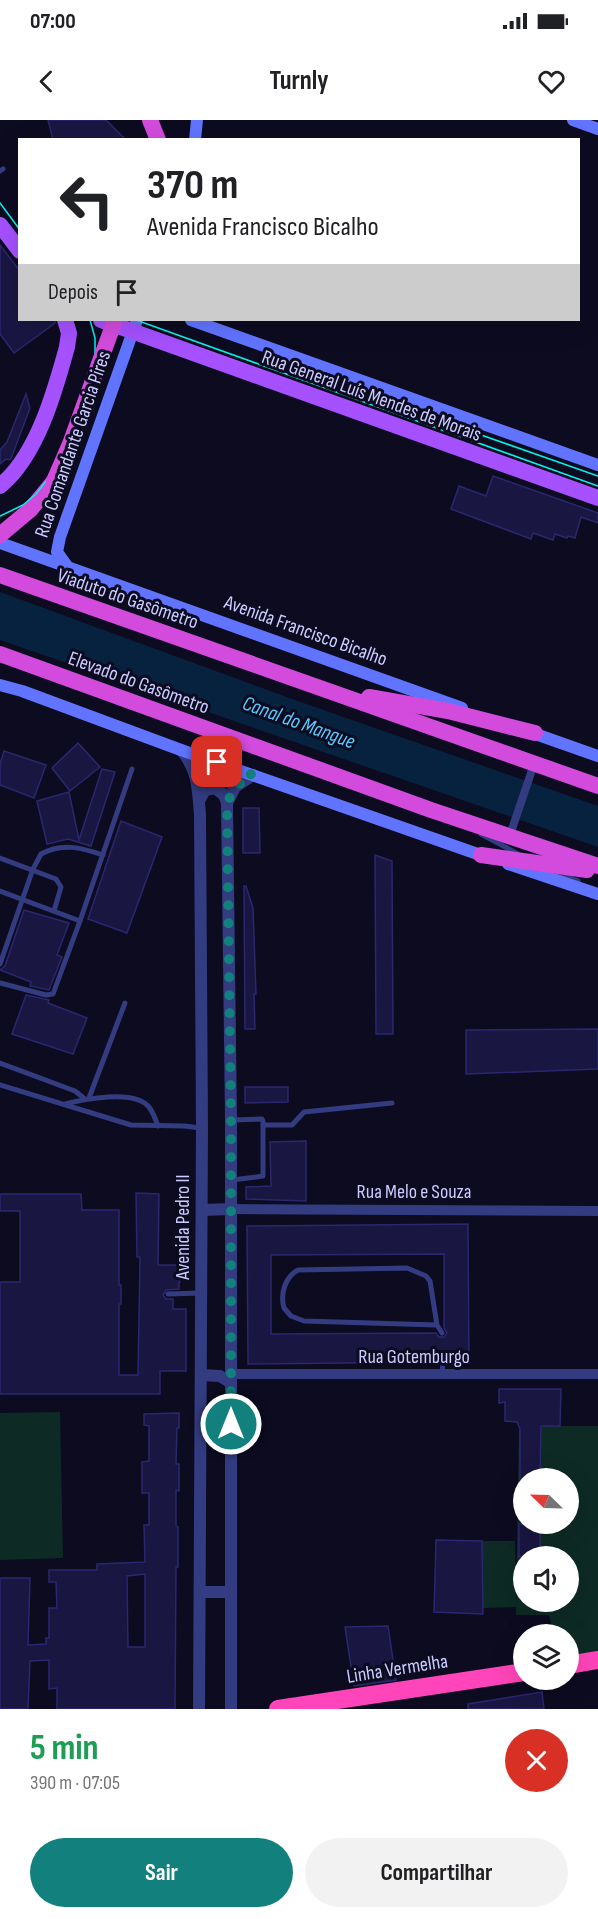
<!DOCTYPE html>
<html lang="pt">
<head>
<meta charset="utf-8">
<style>
  body { margin:0; font-family:"Sofia Sans Condensed",sans-serif; background:#f2f2f2; color:#202124; height:100vh; display:flex; flex-direction:column; font-size:22px; white-space:nowrap }
  * { box-sizing:border-box; margin:0 }
  p { font-size:20px; color:#757577 }
  .icon { flex:none; width:33px; height:33px; fill:none; stroke:currentColor; stroke-width:2; stroke-linecap:round; stroke-linejoin:round }
  .map { position:relative; height:1589px; overflow:hidden }
  .details { display:flex; flex-direction:column; background:#fff; flex:1 }
  .details>* { flex:none }
  .guide { position:absolute; left:18px; top:18px; width:562px; height:183px; border-radius:0px; box-shadow:0 6px 24px #0002; background:#fff; color:#202124; overflow:hidden }
  .needle { width:39px; rotate:293deg }
  .tools { position:absolute; left:513px; top:1348px; display:grid; gap:12px }
  .tools a { display:grid; place-items:center; width:66px; height:66px; border-radius:50%; background:#fff; box-shadow:0 6px 24px #0002; font-size:30px }
  .pin { position:absolute; display:grid; place-items:center; width:51px; height:51px; color:#fff; margin:-26px; border-radius:12px; box-shadow:0 3px 9px #0006 }
  .me { position:absolute; width:66px; margin:-33px; rotate:0deg; stroke-linejoin:round; filter:drop-shadow(0 0 4px #0008) }
  .turn { display:flex; align-items:center; gap:21px; height:126px; padding:0 30px; font-size:27px }
  .turn .icon { width:78px; height:78px; stroke-width:2.5 }
  .turn b { display:block; font-size:42px; line-height:51px }
  .then { display:flex; align-items:center; height:57px; padding:0 30px; background:#0003; gap:12px; font-size:22px }
  .round { display:grid; place-items:center; flex:none; width:63px; height:63px; border-radius:32px; background:#f2f2f2 }
  .summary { display:flex; align-items:center; justify-content:space-between; height:102px; padding:0 30px }
  h1 { font-size:36px; font-weight:700; line-height:45px; color:#1e9e55 }
  .button { display:flex; gap:12px; margin-top:auto; padding:12px 30px }
  .button a { flex:1; height:69px; border-radius:36px; background:#12807d; color:#fff; font-size:24px; font-weight:700; line-height:69px; text-align:center }
  .button a+a { background:#f2f2f2; color:#202124 }
  .status { display:flex; justify-content:space-between; align-items:center; height:42px; padding:0 30px; background:#fff; direction:ltr }
  .status svg { height:16px; fill:currentColor }
  header { display:flex; justify-content:space-between; align-items:center; height:78px; padding:0 30px; background:#fff; font-size:27px; font-weight:700 }
  .map>svg:first-child { display:block }
  .green { fill:#0e2a25; fill-rule:evenodd }
  .water { fill:#06223e }
  .building { fill:#191642; stroke:#2b276f; stroke-width:1.5; fill-rule:evenodd }
  .lines { fill:none; stroke-linecap:round; stroke-linejoin:round }
  .service { stroke:#333c81; stroke-width:5 }
  .pedestrian { stroke:#333c81; stroke-width:8 }
  .minor { stroke:#333c81; stroke-width:10 }
  .tertiary { stroke:#333c81; stroke-width:12 }
  .secondary { stroke:#6174ff; stroke-width:12 }
  .primary { stroke:#a551ff; stroke-width:16 }
  .trunk { stroke:#d24bdc; stroke-width:16 }
  .motorway { stroke:#ff45b9; stroke-width:18 }
  .tram { stroke:#00f5ea; stroke-width:1.5 }
  .trunk-bridge { stroke:#d24bdc; stroke-width:16 }
  .motorway-bridge { stroke:#ff45b9; stroke-width:18 }
  .route { stroke:#12807d; stroke-width:10; stroke-dasharray:0 18 }
  .labels { text-anchor:middle; stroke-width:6; stroke-linejoin:round; paint-order:stroke }
  .street-label { font-size:20px; fill:#cacbff; stroke:#0c0b20 }
  .water-label { font-size:21px; font-style:italic; fill:#58caff; stroke:#0c0b20 }
</style>
</head>
<body>
<div class="status"><b>07:00</b><svg viewBox="0 0 49 12"><path d="M0 12V9h3v3zM5 12V6h3v6zM10 12V3h3v9zM15 12V0h3v12zM26 1h20v11H26zM47 4h2v5h-2z"/></svg></div>
<header><svg class="icon" aria-label="back" viewBox="0 0 24 24"><path d="M15 5l-7 7 7 7"/></svg>Turnly<svg class="icon" aria-label="heart" viewBox="0 0 24 24"><path d="M12 20l-8-8c-3-5 5-10 8-4 3-6 11-1 8 4z"/></svg></header>
<div class="map">
<svg width="598" height="1589" viewBox="0 0 598 1589">
  <rect width="100%" height="100%" fill="#0c0b20"/>
  <!-- green -->
  <g class="green">
    <polygon points="60,1292 63,1438 0,1440 0,1293"/>
    <path d="M519,1306H598V1531L569,1536L568,1515H554L549,1495H516V1487L483,1488L482,1421H515L516,1487ZM524,1359H568V1404H524ZM524,1437H568V1482H524Z"/>
  </g>
  <!-- water -->
  <polygon class="water" points="0,472 295,580 598,686 598,727 0,520"/>
  <!-- building -->
  <g class="building">
    <polygon points="48,0 106,0 126,20 53,20"/>
    <polygon points="0,125 20,151 20,200 55,200 55,203 14,233 0,214"/>
    <polygon points="26,274 30,288 12,336 10,340 6,339 0,344 0,330 7,322"/>
    <polygon points="493,356 598,393 598,403 581,397 575,418 568,416 567,418 555,414 553,420 533,413 531,419 451,389 459,366 486,376"/>
    <polygon points="78,623 100,647 70,671 52,648"/>
    <polygon points="4,631 46,645 34,678 0,665 0,644"/>
    <polygon points="102,649 115,652 91,726 68,719 47,724 37,681 69,672 79,720"/>
    <polygon points="243,688 259,688 260,733 243,733"/>
    <polygon points="121,701 162,717 127,813 88,799"/>
    <polygon points="375,735 392,741 393,914 376,914"/>
    <polygon points="244,766 246,766 253,788 256,874 254,874 255,909 245,909"/>
    <polygon points="24,790 69,803 57,835 62,837 49,870 30,866 31,862 0,850 5,846"/>
    <polygon points="26,875 49,880 48,883 87,898 73,934 12,914"/>
    <polygon points="598,909 598,949 466,954 466,910"/>
    <polygon points="245,967 288,967 288,982 245,983"/>
    <polygon points="306,1021 306,1081 246,1079 246,1067 271,1066 270,1022"/>
    <polygon points="136,1073 159,1074 158,1145 178,1145 180,1162 179,1162 179,1169 166,1170 163,1175 166,1179 173,1179 173,1189 186,1189 186,1251 160,1251 160,1274 0,1274 0,1162 20,1162 20,1091 0,1091 0,1074 81,1074 82,1090 119,1090 119,1165 121,1165 121,1184 119,1184 119,1255 138,1255 140,1137 137,1137"/>
    <path d="M468,1104L469,1242H448L446,1238L443,1237L438,1242L248,1244L247,1106ZM444,1134V1208L447,1213L444,1217H439L436,1213L271,1214V1135Z"/>
    <polygon points="499,1269 561,1269 560,1306 541,1306 540,1359 520,1359 520,1309 517,1302 505,1301 505,1282 499,1283"/>
    <path d="M179,1293V1308H177L176,1344H179V1371L176,1370V1406L178,1407V1447H176L175,1589H57V1568L49,1569V1540L30,1541L28,1589H0V1458H30L28,1525L46,1524V1518H49V1488H57L56,1462H49V1450H97V1444L145,1442L144,1405H149V1373H142V1342L149,1341V1306L144,1305V1294ZM145,1454V1527H128L127,1456Z"/>
    <rect x="519" y="1404" width="21" height="33"/>
    <polygon points="436,1420 482,1421 483,1494 434,1492"/>
    <polygon points="388,1506 396,1560 354,1566 345,1507"/>
    <polygon points="542,1572 544,1589 468,1589 468,1584"/>
  </g>
  <g class="lines">
    <!-- service -->
    <g class="service">
      <polyline points="0,51 3,49"/>
      <polyline points="481,714 518,734"/>
      <polyline points="0,738 56,759 61,767 54,791"/>
      <polyline points="559,753 578,761"/>
      <polyline points="0,771 80,801 132,649"/>
      <path d="M0,844L33,749L41,734C62,722 82,728 103,735"/>
      <polyline points="0,863 46,875 53,874 80,801"/>
      <polyline points="0,943 75,971 85,979"/>
      <polyline points="0,965 131,1005 185,1006 200,1008"/>
      <polyline points="89,978 125,883"/>
      <path d="M65,984C85,979 131,970 147,985C153,990 155,999 158,1006"/>
      <polyline points="231,1000 262,999 263,1001 263,1056 232,1060"/>
      <polyline points="263,1005 292,1005 304,992 392,983"/>
      <polyline points="168,1174 200,1173"/>
      <path d="M437,1205L304,1201L291,1196L284,1188C280,1174 285,1157 298,1150L407,1148L426,1156L430,1161L437,1205L442,1213"/>
      <polyline points="442,1254 443,1242"/>
    </g>
    <!-- pedestrian -->
    <polyline class="pedestrian" points="510,715 534,644"/>
    <!-- minor -->
    <g class="minor">
      <polyline points="231,1089 598,1091"/>
      <polyline points="231,1254 598,1254"/>
    </g>
    <!-- tertiary -->
    <g class="tertiary">
      <path d="M181,630C198,649 198,670 200,695L202,1009L199,1589"/>
      <polyline points="199,681 205,670 215,668 224,675 227,683"/>
      <polyline points="202,1090 231,1089"/>
      <polyline points="201,1255 220,1256 231,1263"/>
      <polyline points="200,1472 231,1472"/>
      <polyline points="231,1589 231,1000 227,683 235,667 253,655"/>
    </g>
    <!-- secondary -->
    <g class="secondary">
      <polyline points="573,0 598,9"/>
      <polyline points="195,20 197,0"/>
      <polyline points="191,200 598,345"/>
      <polyline points="0,423 462,588"/>
      <polyline points="67,446 57,432 60,417 137,200"/>
      <polyline points="0,565 22,571 181,630 489,738"/>
      <polyline points="527,611 598,636"/>
      <polyline points="508,744 598,774"/>
    </g>
    <!-- primary -->
    <g class="primary">
      <polyline points="0,105 20,131"/>
      <polyline points="101,200 598,378"/>
      <path d="M0,366C37,336 55,271 67,227L69,213L65,200"/>
    </g>
    <!-- trunk -->
    <g class="trunk">
      <polyline points="150,0 158,20"/>
      <polyline points="0,415 31,389 54,361"/>
      <polyline points="0,455 598,666"/>
      <polyline points="0,534 431,690 598,746"/>
      <polyline points="369,577 448,591 535,613"/>
      <polyline points="481,735 587,750"/>
    </g>
    <!-- motorway -->
    <polyline class="motorway" points="568,1545 598,1540"/>
    <!-- tram -->
    <g class="tram">
      <polyline points="0,83 20,110"/>
      <polyline points="136,200 598,366"/>
      <polyline points="447,303 598,356"/>
      <polyline points="0,396 23,385 36,374 47,360 56,344 95,235 95,218 90,200"/>
    </g>
    <!-- trunk-bridge -->
    <polyline class="trunk-bridge" points="54,361 70,324 115,200"/>
    <!-- motorway-bridge -->
    <polyline class="motorway-bridge" points="278,1589 524,1552"/>
  </g>
  <g class="lines">
    <!-- route -->
    <polyline class="route" points="217,642 253,655 235,667 227,683 231,1000 231,1304"/>
  </g>
  <g class="labels">
    <!-- street labels -->
    <g class="street-label">
      <text transform="translate(372 275) rotate(20)" y="7">Rua General Luís Mendes de Morais</text>
      <text transform="translate(72 324) rotate(-71)" y="7">Rua Comandante Garcia Pires</text>
      <text transform="translate(128 478) rotate(19)" y="7">Viaduto do Gasômetro</text>
      <text transform="translate(306 510) rotate(20)" y="7">Avenida Francisco Bicalho</text>
      <text transform="translate(139 562) rotate(20)" y="7">Elevado do Gasômetro</text>
      <text x="414" y="1078">Rua Melo e Souza</text>
      <text transform="translate(182 1107) rotate(-90)" y="7">Avenida Pedro II</text>
      <text x="414" y="1243">Rua Gotemburgo</text>
      <text transform="translate(397 1548) rotate(-9)" y="7">Linha Vermelha</text>
    </g>
    <!-- water labels -->
    <g class="water-label">
      <text transform="translate(299 602) rotate(20)" y="7">Canal do Mangue</text>
    </g>
  </g>
</svg>
<div class="tools">
<a><svg class="needle" viewBox="-14 -14 28 28"><path d="M0-13l5 13h-10z" fill="#e53935"/><path d="M0 13l5-13h-10z" fill="#757577"/></svg></a>
<a><svg class="icon" aria-label="sound" viewBox="0 0 24 24"><path d="M4 9h4l5-4v14l-5-4H4zM17 9q2 3 0 6"/></svg></a>
<a><svg class="icon" aria-label="layers" viewBox="0 0 24 24"><path d="M12 4l9 5-9 5-9-5zM3 14l9 5 9-5"/></svg></a>
</div>
<div class="pin" style="left:217px;top:642px;background:#d93025"><svg class="icon" aria-label="arrive" viewBox="0 0 24 24"><path d="M6 21V4h12l-3 4 3 4H6"/></svg></div>
<svg class="me" style="left:231px;top:1304px" viewBox="-20 -20 40 40"><circle r="17" fill="#12807d" stroke="#fff" stroke-width="3"/><path d="M0-11L8 9 0 5-8 9z" fill="#fff"/></svg>
<div class="guide">
<div class="turn"><svg class="icon" aria-label="left" viewBox="0 0 24 24"><path d="M17 20v-9H6M10 6l-5 5 5 5"/></svg><div><b>370 m</b>Avenida Francisco Bicalho</div></div>
<div class="then">Depois<svg class="icon" aria-label="arrive" viewBox="0 0 24 24"><path d="M6 21V4h12l-3 4 3 4H6"/></svg></div>
</div>
</div>
<section class="details">
<div class="summary"><div><h1>5 min</h1><p>390 m · 07:05</p></div><a class="round" style="background:#d93025;color:#fff"><svg class="icon" aria-label="close" viewBox="0 0 24 24"><path d="M6 6l12 12M18 6L6 18"/></svg></a></div>
<div class="button"><a>Sair</a><a>Compartilhar</a></div>
</section>
</body>
</html>
